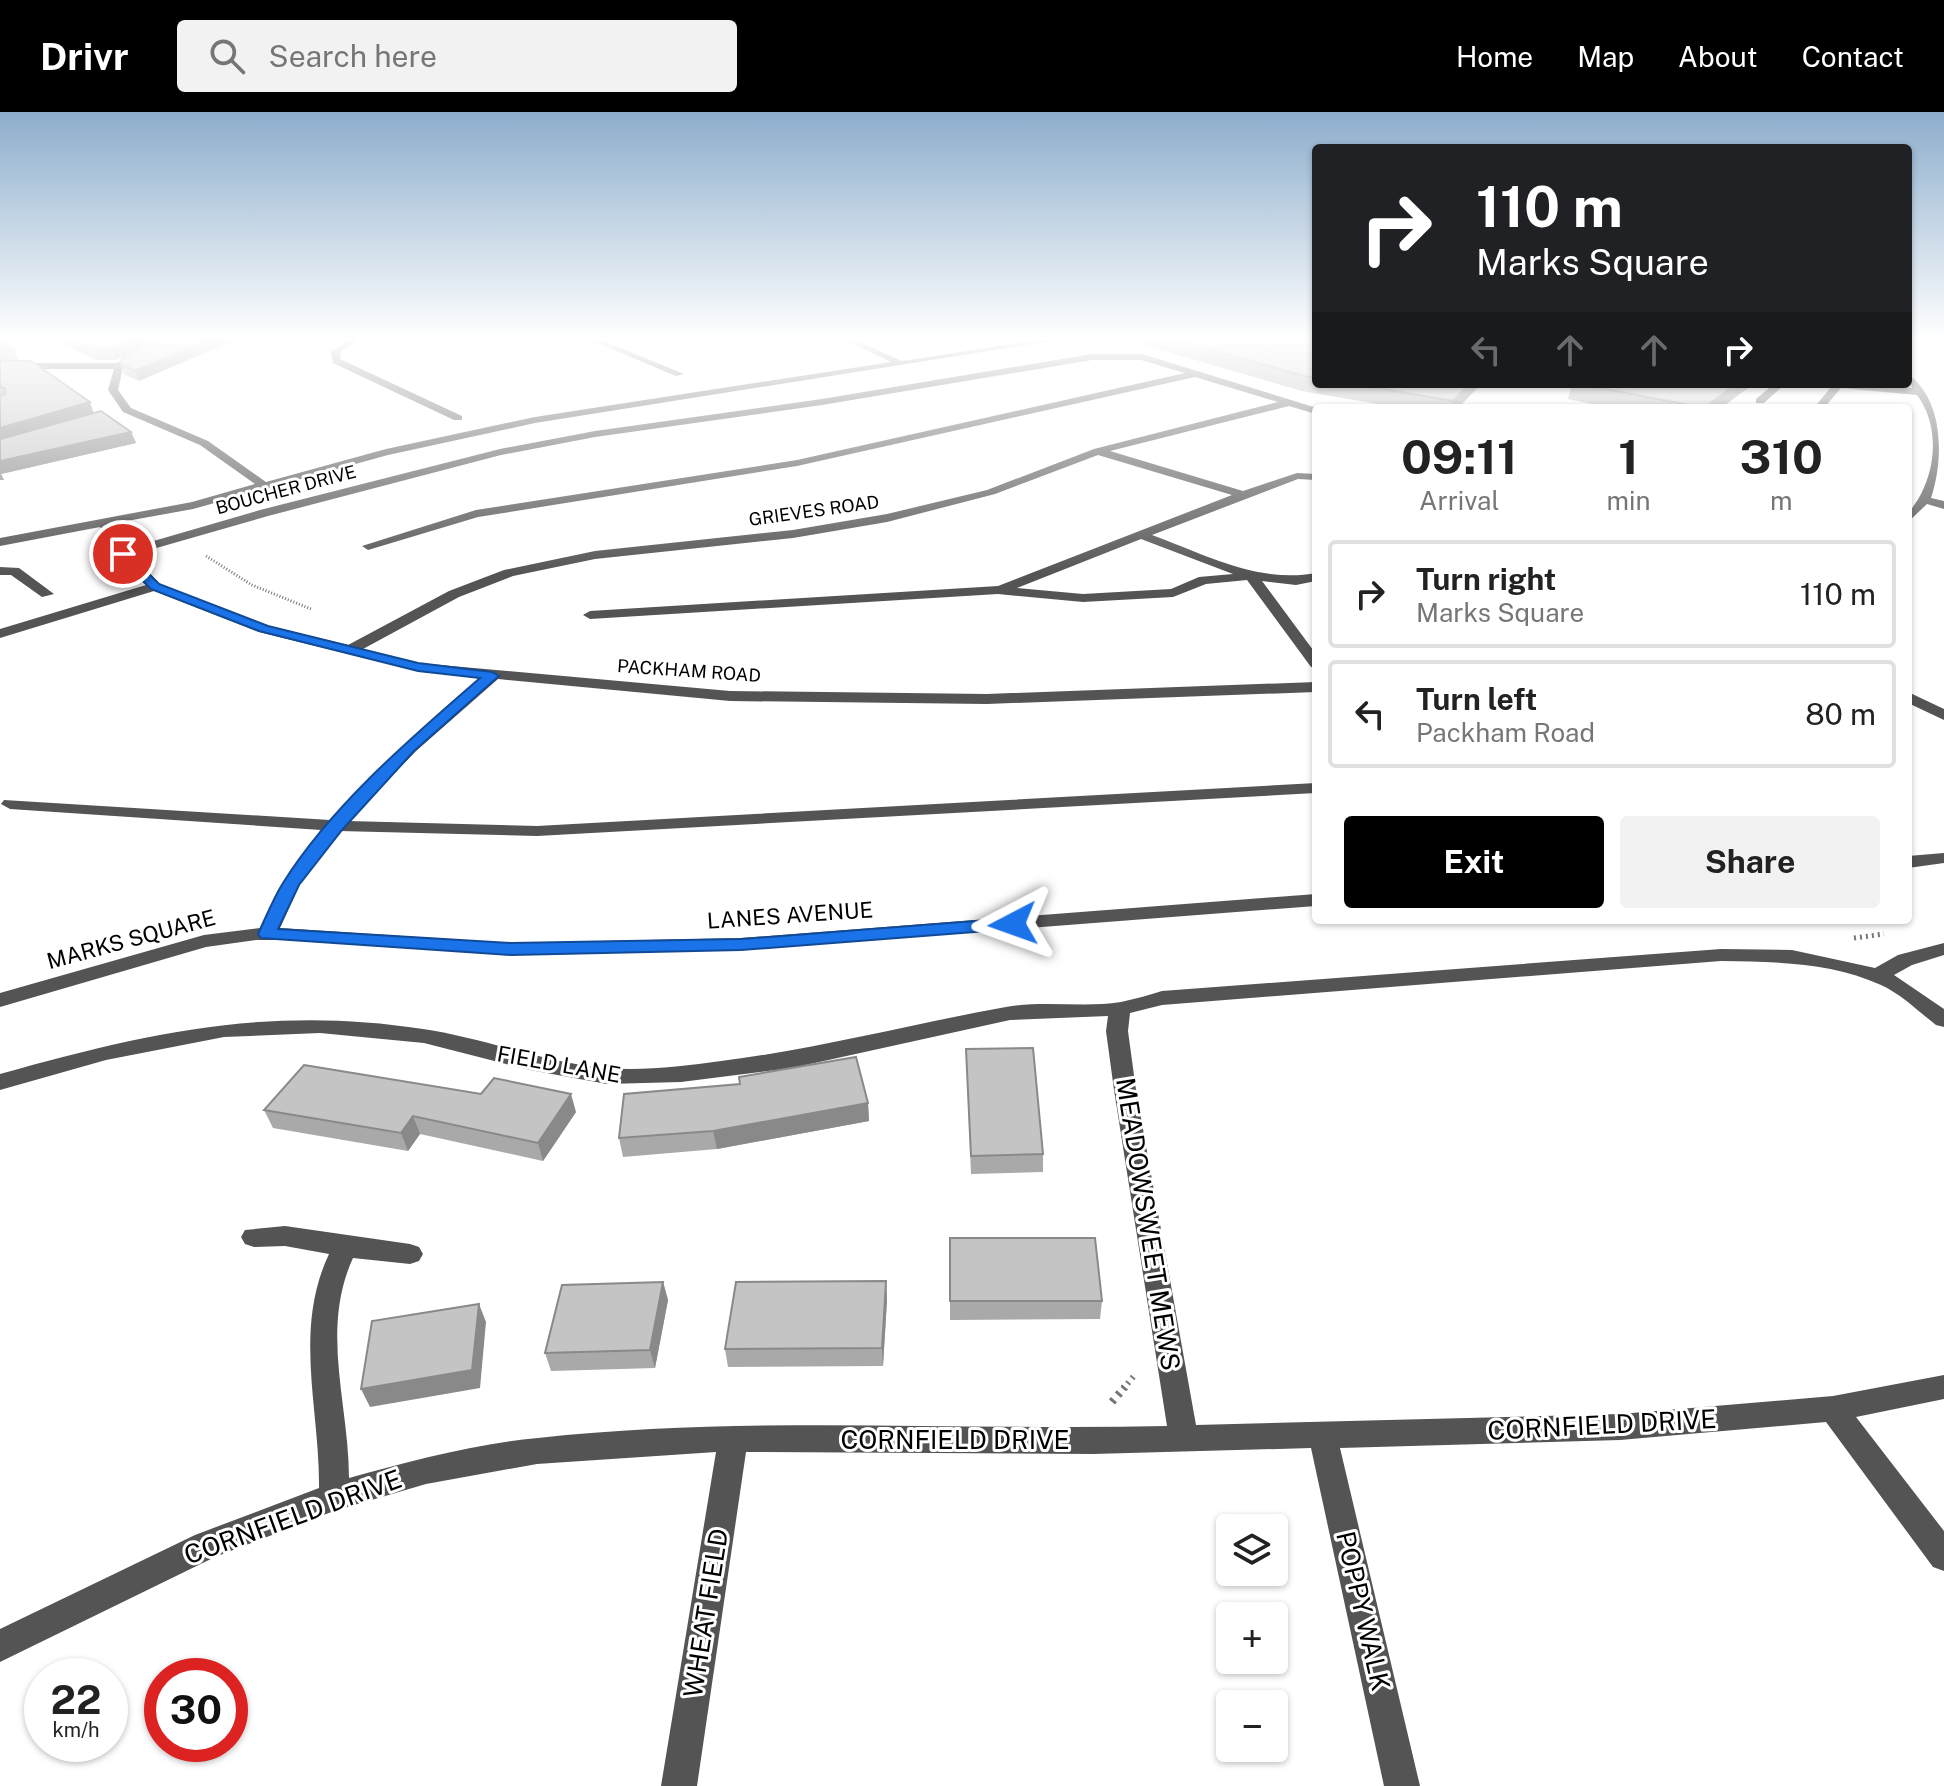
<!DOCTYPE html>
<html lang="en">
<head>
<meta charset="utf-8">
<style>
  body { margin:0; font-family:"Public Sans",sans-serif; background:#f2f2f2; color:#222; height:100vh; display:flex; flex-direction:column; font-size:30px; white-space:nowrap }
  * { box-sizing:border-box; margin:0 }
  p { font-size:26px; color:#767676 }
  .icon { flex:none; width:44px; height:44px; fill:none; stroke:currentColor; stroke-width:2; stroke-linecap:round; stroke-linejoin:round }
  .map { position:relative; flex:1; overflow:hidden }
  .panel { position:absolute; left:1312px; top:292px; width:600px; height:520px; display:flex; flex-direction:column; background:#fff; border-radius:8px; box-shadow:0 2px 6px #0004 }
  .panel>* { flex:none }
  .hud { position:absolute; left:1312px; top:32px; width:600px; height:244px; border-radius:8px; box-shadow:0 2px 6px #0004; background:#202124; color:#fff; overflow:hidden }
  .tools { position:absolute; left:1216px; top:1402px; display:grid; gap:16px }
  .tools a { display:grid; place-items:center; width:72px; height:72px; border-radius:8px; background:#fff; box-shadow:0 2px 6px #0004; font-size:40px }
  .speed { position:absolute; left:24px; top:1546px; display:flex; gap:16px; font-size:40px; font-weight:700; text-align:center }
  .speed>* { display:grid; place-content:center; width:104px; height:104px; border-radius:50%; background:#fff; box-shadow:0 2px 6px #0004; line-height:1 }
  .speed small { font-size:20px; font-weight:400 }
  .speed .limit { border:12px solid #d22; background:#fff; color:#111 }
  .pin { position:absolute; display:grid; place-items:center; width:68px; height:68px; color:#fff; margin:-34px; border:4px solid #fff; border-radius:50%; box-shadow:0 2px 8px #0007 }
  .me { position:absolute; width:88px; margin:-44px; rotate:266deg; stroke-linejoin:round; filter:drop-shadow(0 0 6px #0008) }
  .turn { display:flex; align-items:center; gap:28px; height:168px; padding:0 32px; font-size:36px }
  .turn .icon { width:104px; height:104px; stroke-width:2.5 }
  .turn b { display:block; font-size:56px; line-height:68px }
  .lanes { display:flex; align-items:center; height:76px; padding:0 32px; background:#0003; justify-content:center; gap:40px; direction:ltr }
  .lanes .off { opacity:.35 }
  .eta { display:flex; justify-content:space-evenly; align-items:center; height:136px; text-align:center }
  .eta b { font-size:48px; font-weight:700; line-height:56px }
  .primary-button { display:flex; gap:16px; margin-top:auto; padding:16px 32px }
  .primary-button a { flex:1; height:92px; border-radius:8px; background:#000; color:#fff; font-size:32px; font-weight:700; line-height:92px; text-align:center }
  .primary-button a+a { background:#f2f2f2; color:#222 }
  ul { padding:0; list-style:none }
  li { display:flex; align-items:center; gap:24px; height:108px; margin:0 16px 12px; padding:0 16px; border:4px solid #e0e0e0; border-radius:8px }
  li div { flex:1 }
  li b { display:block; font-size:30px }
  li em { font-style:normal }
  header { display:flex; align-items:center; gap:48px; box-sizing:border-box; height:112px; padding:0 40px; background:#000; color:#fff }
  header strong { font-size:38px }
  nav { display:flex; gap:44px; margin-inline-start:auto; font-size:28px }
  .search { width:560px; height:72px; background:#f2f2f2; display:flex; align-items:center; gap:20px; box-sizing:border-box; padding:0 28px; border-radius:8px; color:#767676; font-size:30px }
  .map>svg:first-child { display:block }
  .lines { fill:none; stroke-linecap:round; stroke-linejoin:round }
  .path-far3 { stroke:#767676; stroke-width:3; stroke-dasharray:1 2; stroke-linecap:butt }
  .path-far2 { stroke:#767676; stroke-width:5; stroke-dasharray:2 4; stroke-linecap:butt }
  .path-far1 { stroke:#767676; stroke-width:6; stroke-dasharray:2 5; stroke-linecap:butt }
  .path { stroke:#767676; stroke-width:8; stroke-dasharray:3 6; stroke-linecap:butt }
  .minor { fill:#545454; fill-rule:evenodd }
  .wall { fill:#a9a9a9 }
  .shaded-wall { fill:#898989 }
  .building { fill:#c4c4c4; stroke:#898989; stroke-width:2 }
  .route { fill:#1a73e8; stroke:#114b97; stroke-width:2 }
  .labels { text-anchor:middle; stroke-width:6; stroke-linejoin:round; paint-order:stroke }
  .far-street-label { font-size:18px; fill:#000; stroke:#fff }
  .street-label { font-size:22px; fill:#000; stroke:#fff }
  .near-street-label { font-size:26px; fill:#000; stroke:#fff }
</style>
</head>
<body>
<header>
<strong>Drivr</strong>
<div class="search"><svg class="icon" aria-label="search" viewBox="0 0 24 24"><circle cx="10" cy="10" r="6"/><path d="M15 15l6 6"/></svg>Search here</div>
<nav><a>Home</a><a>Map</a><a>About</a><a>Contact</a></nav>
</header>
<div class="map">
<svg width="1944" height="1674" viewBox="0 0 1944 1674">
  <rect width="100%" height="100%" fill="#fff"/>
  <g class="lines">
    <!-- path-far3 -->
    <polyline class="path-far3" points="206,444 252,473 311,497"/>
    <!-- path-far2 -->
    <polyline class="path-far2" points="1854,826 1884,822"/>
    <!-- path-far1 -->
    <polyline class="path-far1" points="1123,1277 1134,1264"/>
    <!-- path -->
    <polyline class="path" points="1112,1290 1125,1275"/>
    <!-- minor -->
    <g class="minor">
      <polygon points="0,228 13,228 0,234"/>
      <path d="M161,228H171L123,255L118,278L131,296L208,329L266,370L386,337L535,305L891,250L845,228H856L902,249L1038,228H1057L535,311L388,343L193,397L110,412L126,437L260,398L500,337L595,319L822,287L1092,242H1142L1317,296L1316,302L1289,294L1110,339L1243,379L1297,361L1316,362V368L1298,367L1152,423C1204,442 1259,472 1316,461V469L1296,473L1262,469L1316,542V556L1311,555L1247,468L1206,472L1173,485L1083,490L998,482L590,507L583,503L590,499L998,474L1232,383L1098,343L995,382L887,410L793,426L595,447L513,464L459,485L363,537L418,551L730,579L987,582L1316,570V580L987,592L730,589L498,567L416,639L348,709L537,714L1316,671V681L537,724L339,719L300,772L280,816L511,831L741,826L1316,782V794L741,838L511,843L304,828H256L206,835L0,895V881L204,823L260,816L278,778L321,718L10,697L1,692L4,688L330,708L405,632L481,565L418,559L259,520L154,479L0,526V517L146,473L118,445L100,415L0,434V426L192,390L255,372L200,333L123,300L108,278L114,257H0V251H117ZM1092,248H1141L1185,261L797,348L476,398L362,434L368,438L478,405L797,354L1195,265L1278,290L1094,337L987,378L887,402L793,418L595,439L504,458L449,479L348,533L269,514L160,472L132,443L268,404L501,343L595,325L822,293ZM1141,427L1233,462L1199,465L1171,477L1083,482L1017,476Z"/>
      <polygon points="349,228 359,228 341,239 340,247 462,304 462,308 454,308 333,251 331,240"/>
      <polygon points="590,228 601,228 684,262 676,264"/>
      <path d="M1908,262C1944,288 1944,347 1931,386L1944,389V397L1927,392L1908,410C1908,397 1916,393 1921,382C1937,351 1938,311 1917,283L1841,276L1824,296H1814L1831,275L1825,272L1912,276Z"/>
      <polygon points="1774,272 1785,272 1764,291 1756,291 1756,287"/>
      <polygon points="0,455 19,456 54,482 42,485 11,463 0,463"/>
      <polygon points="1908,580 1944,597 1944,608 1908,591"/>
      <polygon points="1944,741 1944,751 1908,756 1908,744"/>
      <path d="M1944,831V843L1912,853L1894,863L1944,897V915L1936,913C1919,900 1901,882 1881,873C1831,850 1775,850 1721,849L1162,893L1130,901L1128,919L1136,978L1196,1313L1620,1302L1833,1284L1944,1263V1287L1856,1305L1944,1419V1459L1933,1455L1826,1310L1620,1328L1340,1336L1420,1674H1384L1311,1336L1093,1342L746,1340L697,1674H661L716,1340L537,1352L426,1372L334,1399L215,1445L0,1550V1517L195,1423L319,1376C320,1297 293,1218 329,1142L285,1134L254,1135L245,1132L241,1125L245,1118L285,1114L410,1132L419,1135L423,1142L419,1149L410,1152L353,1146C320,1218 349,1292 349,1366C411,1349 474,1332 538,1326C747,1303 958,1319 1167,1314L1114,978L1106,919L1108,904L1010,908L792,956L681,970L607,972L530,958L424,931L320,921L224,925L106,948L0,978V962C146,921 270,893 423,917C485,926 544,951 606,956C644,959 684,954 721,949C818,937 911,912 1006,895C1044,888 1083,896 1121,890C1135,887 1149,883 1162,879L1721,837L1792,838L1875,856L1898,843Z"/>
    </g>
  </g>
  <!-- wall -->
  <g class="wall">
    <polygon points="0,228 14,238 18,248 1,249 94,301 131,320 136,331 1,362 4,368 0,368"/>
    <polygon points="55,228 155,228 116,248 96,248"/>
    <polygon points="157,228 139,269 124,262 121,252"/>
    <polygon points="1140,228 1316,228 1316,272 1481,272 1458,296 1401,296 1302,279 1140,232"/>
    <polygon points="1572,272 1753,272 1721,296 1610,296 1568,287"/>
    <polygon points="966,937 1043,1042 1043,1060 971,1062"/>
    <polygon points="868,991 869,1009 717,1037 623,1045 619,1026"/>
    <polygon points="264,998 576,1000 543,1049 420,1022 408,1039 273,1016"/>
    <polygon points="950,1126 1102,1189 1100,1207 950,1208"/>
    <polygon points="886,1169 887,1188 883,1254 728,1255 725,1237"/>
    <polygon points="663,1170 668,1188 655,1256 551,1259 545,1241"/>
  </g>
  <!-- shaded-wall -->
  <g class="shaded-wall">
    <polygon points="133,228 155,228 116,248 112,238"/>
    <polygon points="209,228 235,228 139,269 135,259"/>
    <polygon points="1470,272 1481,272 1458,296 1452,296 1453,289"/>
    <polygon points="1736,272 1753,272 1721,296 1704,296"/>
    <polygon points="90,290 94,302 0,329 0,316"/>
    <polygon points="131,320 136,331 1,362 4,368 0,368 0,349"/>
    <polygon points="571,982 576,1000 543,1049 538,1031"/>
    <polygon points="868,991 869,1009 717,1037 713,1019"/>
    <polygon points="413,1004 420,1022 408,1039 401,1021"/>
    <polygon points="886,1169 887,1188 883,1254 882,1236"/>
    <polygon points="663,1170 668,1188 655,1256 650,1238"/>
    <polygon points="479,1192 486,1210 480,1276 370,1295 361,1277"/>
  </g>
  <!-- building -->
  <g class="building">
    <polygon points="0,228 14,238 0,238"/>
    <polygon points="71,228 133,228 112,238 92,238"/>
    <polygon points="157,228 209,228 135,259 121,252 122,247"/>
    <polygon points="1177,228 1316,228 1316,266 1304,264"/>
    <polygon points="0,249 31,249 90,290 0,316 0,284 5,282 5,276 0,275"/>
    <polygon points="1353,272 1470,272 1453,289"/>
    <polygon points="1579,272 1736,272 1704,296"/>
    <polygon points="101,299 131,320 0,349 0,327"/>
    <polygon points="1033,936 1043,1042 971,1044 966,937"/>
    <polygon points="856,945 868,991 713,1019 619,1026 624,982 740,972 739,965"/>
    <polygon points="304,953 481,982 494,966 571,982 538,1031 413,1004 401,1021 264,998"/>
    <polygon points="950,1126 1095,1126 1102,1189 950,1189"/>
    <polygon points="886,1169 882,1236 725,1237 736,1170"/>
    <polygon points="663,1170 650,1238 545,1241 562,1173"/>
    <polygon points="479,1192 472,1258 361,1277 372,1209"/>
  </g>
  <!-- sky -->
  <linearGradient id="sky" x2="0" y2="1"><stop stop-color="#8cadcc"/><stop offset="0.49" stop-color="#fff"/><stop offset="1" stop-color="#fff" stop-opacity="0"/></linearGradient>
  <rect width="1944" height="462" fill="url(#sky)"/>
  <!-- route -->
  <path class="route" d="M118,440H127L159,472L268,514L418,551L492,560L499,564L414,639L342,718L299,773L278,817L511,831L741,827L1013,806L1022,812L1013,817L741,838L511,843L261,826L258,822C266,805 273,787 283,771C331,694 412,625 480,566L418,559L259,519L151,477L118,445Z"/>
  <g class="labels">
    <!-- far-street labels -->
    <g class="far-street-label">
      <text transform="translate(286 378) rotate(-15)" y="6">BOUCHER DRIVE</text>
      <text transform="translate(814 399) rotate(-8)" y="6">GRIEVES ROAD</text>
      <text transform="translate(689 559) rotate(4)" y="6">PACKHAM ROAD</text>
    </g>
    <!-- street labels -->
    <g class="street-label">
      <text transform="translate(790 803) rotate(-4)" y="8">LANES AVENUE</text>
      <text transform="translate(131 827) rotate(-15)" y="8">MARKS SQUARE</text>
      <text transform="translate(559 952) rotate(10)" y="8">FIELD LANE</text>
    </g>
    <!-- near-street labels -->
    <g class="near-street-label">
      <text transform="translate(1148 1112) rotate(81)" y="9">MEADOWSWEET MEWS</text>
      <text transform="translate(1602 1313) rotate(-3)" y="9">CORNFIELD DRIVE</text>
      <text x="955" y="1337">CORNFIELD DRIVE</text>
      <text transform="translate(293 1405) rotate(-20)" y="9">CORNFIELD DRIVE</text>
      <text transform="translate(1363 1499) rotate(77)" y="9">POPPY WALK</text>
      <text transform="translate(706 1501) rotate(-81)" y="9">WHEAT FIELD</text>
    </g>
  </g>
</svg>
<div class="tools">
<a><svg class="icon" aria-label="layers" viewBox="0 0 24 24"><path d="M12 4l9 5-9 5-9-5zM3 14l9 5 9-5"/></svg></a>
<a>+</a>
<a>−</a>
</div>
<div class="speed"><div>22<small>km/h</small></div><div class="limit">30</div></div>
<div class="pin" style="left:123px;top:442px;background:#d93025"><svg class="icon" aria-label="arrive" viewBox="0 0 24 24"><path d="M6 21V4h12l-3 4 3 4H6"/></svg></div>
<svg class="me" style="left:1013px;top:812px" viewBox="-20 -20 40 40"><path d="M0-17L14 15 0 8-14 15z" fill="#1a73e8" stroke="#fff" stroke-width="4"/></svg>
<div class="hud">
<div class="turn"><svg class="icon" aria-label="right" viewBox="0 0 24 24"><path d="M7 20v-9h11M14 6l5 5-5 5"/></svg><div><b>110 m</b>Marks Square</div></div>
<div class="lanes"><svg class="icon off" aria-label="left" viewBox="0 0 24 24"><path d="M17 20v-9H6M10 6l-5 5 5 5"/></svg><svg class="icon off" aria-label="ahead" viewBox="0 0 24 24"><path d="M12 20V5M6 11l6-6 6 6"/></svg><svg class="icon off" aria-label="ahead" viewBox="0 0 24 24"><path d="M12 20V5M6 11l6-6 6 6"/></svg><svg class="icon" aria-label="right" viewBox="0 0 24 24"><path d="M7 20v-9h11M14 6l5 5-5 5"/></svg></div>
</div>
<section class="panel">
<div class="eta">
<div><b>09:11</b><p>Arrival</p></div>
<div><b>1</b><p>min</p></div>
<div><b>310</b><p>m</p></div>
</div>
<ul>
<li><svg class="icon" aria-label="right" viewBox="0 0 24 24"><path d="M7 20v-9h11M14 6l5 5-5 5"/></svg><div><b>Turn right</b><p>Marks Square</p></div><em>110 m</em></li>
<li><svg class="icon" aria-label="left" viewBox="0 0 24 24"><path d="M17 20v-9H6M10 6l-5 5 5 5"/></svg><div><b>Turn left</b><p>Packham Road</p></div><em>80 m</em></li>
</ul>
<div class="primary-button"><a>Exit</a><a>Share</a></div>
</section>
</div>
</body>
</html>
